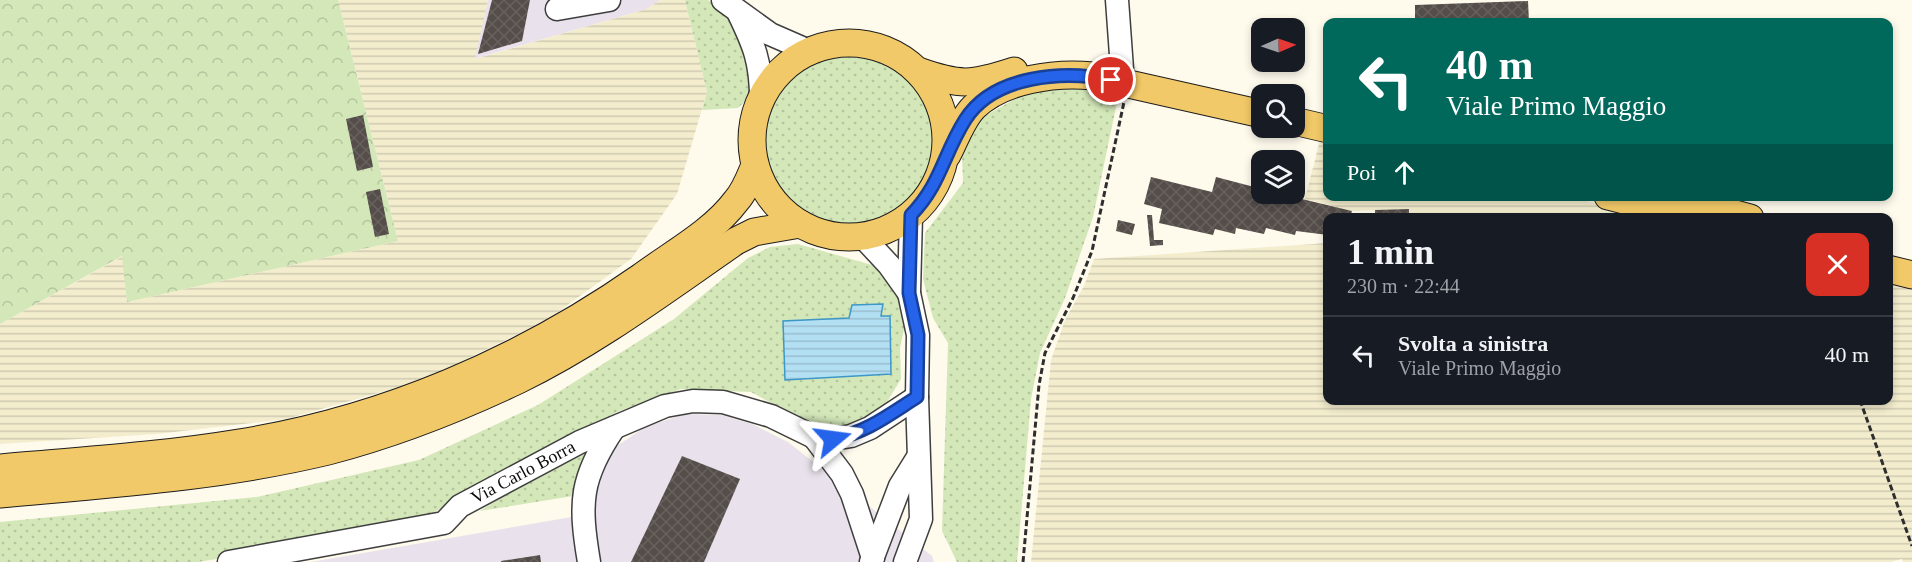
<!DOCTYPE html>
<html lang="it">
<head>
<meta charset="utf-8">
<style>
  body { margin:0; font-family:Georgia,serif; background:#20242c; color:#f1f3f6; height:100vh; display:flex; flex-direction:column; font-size:22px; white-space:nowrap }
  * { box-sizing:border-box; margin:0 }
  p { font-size:20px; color:#9ea1a6 }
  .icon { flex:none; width:33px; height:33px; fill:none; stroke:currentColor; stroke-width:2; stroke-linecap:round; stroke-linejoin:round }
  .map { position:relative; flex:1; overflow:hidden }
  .drawer { position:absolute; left:1323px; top:213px; width:570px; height:192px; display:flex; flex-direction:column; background:#171b24; border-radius:12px; box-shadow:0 3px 9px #0003 }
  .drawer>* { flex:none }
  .guide { position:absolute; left:1323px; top:18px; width:570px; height:183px; border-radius:12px; box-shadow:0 3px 9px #0003; background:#00695c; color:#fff; overflow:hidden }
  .needle { width:39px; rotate:88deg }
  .controls { position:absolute; left:1251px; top:18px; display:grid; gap:12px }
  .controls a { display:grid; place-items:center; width:54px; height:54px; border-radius:12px; background:#171b24; box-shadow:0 3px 9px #0003; font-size:30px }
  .pin { position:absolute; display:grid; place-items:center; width:51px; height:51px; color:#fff; margin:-26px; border:3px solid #fff; border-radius:50%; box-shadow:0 2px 6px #0007 }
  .me { position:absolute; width:66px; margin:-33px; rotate:74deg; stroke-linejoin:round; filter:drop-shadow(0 0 4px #0008) }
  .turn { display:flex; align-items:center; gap:21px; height:126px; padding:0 24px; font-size:27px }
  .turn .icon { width:78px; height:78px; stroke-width:2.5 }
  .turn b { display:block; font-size:42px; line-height:51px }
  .then { display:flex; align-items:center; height:57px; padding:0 24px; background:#0003; gap:12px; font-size:22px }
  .round { display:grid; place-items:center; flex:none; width:63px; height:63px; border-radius:12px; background:#20242c }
  .headline { display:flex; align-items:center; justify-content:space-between; height:102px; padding:0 24px }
  h1 { font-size:36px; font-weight:700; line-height:45px }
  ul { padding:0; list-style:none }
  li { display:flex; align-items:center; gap:18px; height:78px; padding:0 24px; border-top:2px solid #363941 }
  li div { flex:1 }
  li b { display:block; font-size:22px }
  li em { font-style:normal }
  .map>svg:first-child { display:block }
  .industrial { fill:#e9e1eb }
  .farmland { fill:url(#farmland-rules) }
  .grass { fill:url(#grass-dots) }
  .park { fill:url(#park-crowns) }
  .water { fill:url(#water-rules); stroke:#3d98c7; stroke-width:1.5 }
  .building { fill:url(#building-cross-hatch) }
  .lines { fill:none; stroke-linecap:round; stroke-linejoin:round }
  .minor-casing { stroke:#3f3f3f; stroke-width:25 }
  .major-casing { stroke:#1d1d1d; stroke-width:29 }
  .path { stroke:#2e2e2e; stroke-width:3; stroke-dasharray:6 3; stroke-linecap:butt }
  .minor { stroke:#fff; stroke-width:22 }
  .major { stroke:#f2c968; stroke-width:27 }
  .route-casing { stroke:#184099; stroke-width:15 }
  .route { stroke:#2563eb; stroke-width:10 }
  .labels { text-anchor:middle; stroke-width:6; stroke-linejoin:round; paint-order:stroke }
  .street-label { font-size:18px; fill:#0c0c0c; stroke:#fff }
</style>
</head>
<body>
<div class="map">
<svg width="1912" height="562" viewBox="0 0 1912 562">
  <defs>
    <pattern id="farmland-rules" width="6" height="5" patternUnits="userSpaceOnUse" patternTransform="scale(1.5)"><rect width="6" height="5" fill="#f3edce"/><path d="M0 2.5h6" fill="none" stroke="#cfcab0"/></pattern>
    <pattern id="grass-dots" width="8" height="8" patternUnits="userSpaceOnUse" patternTransform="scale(1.5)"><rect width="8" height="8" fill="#d3e7b8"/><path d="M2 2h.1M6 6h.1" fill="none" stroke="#b4c59d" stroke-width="1.8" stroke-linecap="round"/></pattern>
    <pattern id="park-crowns" width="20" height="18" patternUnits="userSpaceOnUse" patternTransform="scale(1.5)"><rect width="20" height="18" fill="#d3e7b8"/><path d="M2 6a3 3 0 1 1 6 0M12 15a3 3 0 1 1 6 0" fill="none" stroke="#b4c59d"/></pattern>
    <pattern id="water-rules" width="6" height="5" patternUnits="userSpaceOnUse" patternTransform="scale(1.5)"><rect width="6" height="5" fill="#b3dff3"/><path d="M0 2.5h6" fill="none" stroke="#99becf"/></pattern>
    <pattern id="building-cross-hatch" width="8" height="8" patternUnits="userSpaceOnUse" patternTransform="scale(1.5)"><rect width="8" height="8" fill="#544d49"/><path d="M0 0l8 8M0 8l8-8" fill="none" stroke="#68625f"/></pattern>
  </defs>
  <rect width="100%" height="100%" fill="#fefaec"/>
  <!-- industrial -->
  <g class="industrial">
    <polygon points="488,0 660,0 647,9 474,59"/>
    <polygon points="685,414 722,415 752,424 788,442 932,556 934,562 311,562 589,514 592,483 614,448 645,427"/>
  </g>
  <!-- farmland -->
  <g class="farmland">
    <polygon points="338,0 488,0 475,59 647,9 660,0 685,0 707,92 677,194 631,259 547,320 421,381 286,419 157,434 0,444 0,324 123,256 127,302 398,241"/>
    <polygon points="1321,136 1327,138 1328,196 1570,197 1650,217 1409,217 1408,209 1352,211 1305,199"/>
    <polygon points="1327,243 1328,400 1888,400 1889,280 1912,284 1912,562 1903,562 1902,559 1891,562 1031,562 1051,360 1065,320 1084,286 1094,259"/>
  </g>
  <!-- grass -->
  <g class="grass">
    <polygon points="685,0 708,0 741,31 754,93 738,108 702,110 707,92"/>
    <circle cx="849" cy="141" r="84"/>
    <polygon points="1085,81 1120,88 1093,217 1065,298 1040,353 1031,399 1017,562 957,562 942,531 948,343 933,318 923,279 925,233 963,183 962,156 977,120 1030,91"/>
    <polygon points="798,244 872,265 894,283 907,315 900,348 901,379 881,412 848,427 815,427 751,392 681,389 619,411 418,521 343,538 198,562 0,562 0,522 257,497 419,460 538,405 674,319 748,258 770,247"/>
    <polygon points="585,451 589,458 573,496 480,511 522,483"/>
  </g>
  <!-- park -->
  <polygon class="park" points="0,0 338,0 398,241 127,302 122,256 0,324"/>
  <!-- water -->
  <polygon class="water" points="883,304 881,316 890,316 891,374 785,380 783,321 849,318 852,305"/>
  <!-- building -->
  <g class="building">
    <polygon points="492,0 530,0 522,41 478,54"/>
    <polygon points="1528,1 1529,22 1415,22 1415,5"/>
    <polygon points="363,115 373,167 357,171 346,119"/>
    <polygon points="1151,177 1212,192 1216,177 1262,189 1262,194 1281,194 1352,211 1350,218 1328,218 1328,235 1296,231 1295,235 1266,228 1264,234 1236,228 1235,234 1215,229 1213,235 1159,223 1162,209 1144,204"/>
    <polygon points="380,189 389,234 375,237 366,192"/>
    <polygon points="1409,209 1409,218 1375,218 1375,210"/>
    <polygon points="1147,215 1152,215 1154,240 1163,240 1163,245 1150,246"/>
    <polygon points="1118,220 1135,224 1132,235 1116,231"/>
    <polygon points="682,456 740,479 704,562 631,562"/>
    <polygon points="540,555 541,562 501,562 501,561"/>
  </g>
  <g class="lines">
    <defs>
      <g id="minor">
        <polyline points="723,0 770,34 809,51"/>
        <polyline points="1117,0 1122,69"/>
        <polyline points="557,9 609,0"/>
        <path d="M739,14C754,45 761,62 761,98"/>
        <polyline points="862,236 889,265 909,293"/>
        <polyline points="814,437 842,474 852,494 873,558"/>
        <polyline points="229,562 444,523 460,506 580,442 665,406 693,401 723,402 771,416 814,437 833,439 851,436 870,428 917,397"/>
        <path d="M589,562C579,503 580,478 614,428"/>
        <polyline points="871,562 900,486 918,457"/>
        <polyline points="905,562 921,519 917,397 918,335 909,293 911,215"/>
      </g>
      <g id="major">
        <circle cx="849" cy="140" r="97"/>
        <path d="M918,71C960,86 971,85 1014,71"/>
        <polyline points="1294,121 1328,129"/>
        <path d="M947,155C955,140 962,119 974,107C1003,79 1056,72 1093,76L1262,114"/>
        <polyline points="1608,196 1694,218"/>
        <polyline points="1676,198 1750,218"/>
        <polyline points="1888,269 1912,275"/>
        <path d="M0,468C79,461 160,456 239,443C383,420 521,361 641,277C672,254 713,232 736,201C745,191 750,177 755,165"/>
        <path d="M0,494C110,484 220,477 328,451C393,434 457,409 518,380C596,342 665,290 736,241L754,232L800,224"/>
      </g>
    </defs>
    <!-- minor casing -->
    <use href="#minor" class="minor-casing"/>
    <!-- major casing -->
    <use href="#major" class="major-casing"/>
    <!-- path -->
    <g class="path">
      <polyline points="1860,400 1912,546"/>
      <polyline points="1023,562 1039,385 1045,353 1073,298 1092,251 1124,102"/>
    </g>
    <!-- minor -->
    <use href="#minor" class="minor"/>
    <!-- major -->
    <use href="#major" class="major"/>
  </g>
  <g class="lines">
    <defs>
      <path id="route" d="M833,439C866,433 890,414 917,397L918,335L909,293L911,215C941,184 943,155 965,120C993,75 1064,70 1111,80"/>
    </defs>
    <!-- route casing -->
    <use href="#route" class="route-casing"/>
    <!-- route -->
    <use href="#route" class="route"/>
  </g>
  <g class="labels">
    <!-- street labels -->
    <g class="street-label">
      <text transform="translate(523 472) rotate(-28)" y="6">Via Carlo Borra</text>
    </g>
  </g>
</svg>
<div class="controls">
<a><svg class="needle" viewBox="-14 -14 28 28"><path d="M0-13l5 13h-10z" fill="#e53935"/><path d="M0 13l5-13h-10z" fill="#9ea1a6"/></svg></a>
<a><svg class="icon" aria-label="search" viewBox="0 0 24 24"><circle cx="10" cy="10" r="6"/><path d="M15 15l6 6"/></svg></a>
<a><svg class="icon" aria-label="layers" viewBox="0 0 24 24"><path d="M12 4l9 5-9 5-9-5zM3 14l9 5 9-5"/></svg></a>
</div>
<div class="pin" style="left:1111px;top:80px;background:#d93025"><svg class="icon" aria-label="arrive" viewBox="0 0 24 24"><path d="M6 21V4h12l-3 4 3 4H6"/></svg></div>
<svg class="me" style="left:833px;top:439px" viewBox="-20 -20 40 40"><path d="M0-17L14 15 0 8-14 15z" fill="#2563eb" stroke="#fff" stroke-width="4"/></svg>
<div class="guide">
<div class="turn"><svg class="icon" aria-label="left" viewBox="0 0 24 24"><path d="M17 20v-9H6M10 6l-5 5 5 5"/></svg><div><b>40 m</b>Viale Primo Maggio</div></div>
<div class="then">Poi<svg class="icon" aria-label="ahead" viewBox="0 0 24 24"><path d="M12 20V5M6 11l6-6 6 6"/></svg></div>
</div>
<section class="drawer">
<div class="headline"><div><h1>1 min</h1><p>230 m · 22:44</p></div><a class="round" style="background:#d93025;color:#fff"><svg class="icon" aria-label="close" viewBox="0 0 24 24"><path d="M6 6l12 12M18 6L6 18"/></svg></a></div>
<ul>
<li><svg class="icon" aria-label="left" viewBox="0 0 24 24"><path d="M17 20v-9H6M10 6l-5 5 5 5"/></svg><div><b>Svolta a sinistra</b><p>Viale Primo Maggio</p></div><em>40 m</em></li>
</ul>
</section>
</div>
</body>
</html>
